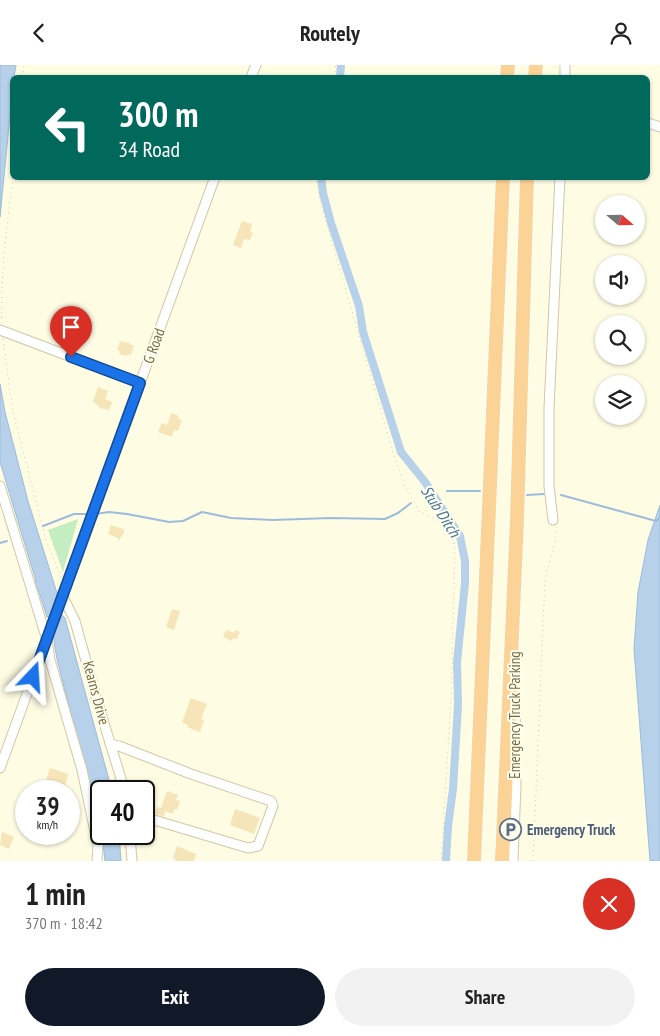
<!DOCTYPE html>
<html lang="en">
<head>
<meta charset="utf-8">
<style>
  body { margin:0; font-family:"PT Sans Narrow",sans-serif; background:#f2f2f2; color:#222; height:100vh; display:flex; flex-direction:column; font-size:19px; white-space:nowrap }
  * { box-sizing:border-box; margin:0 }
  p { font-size:16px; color:#767676 }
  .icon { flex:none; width:28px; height:28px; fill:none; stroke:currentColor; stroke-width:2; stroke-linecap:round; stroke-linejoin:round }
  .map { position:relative; height:796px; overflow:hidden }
  .drawer { display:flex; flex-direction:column; background:#fff; flex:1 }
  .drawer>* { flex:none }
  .hud { position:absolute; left:10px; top:10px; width:640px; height:105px; border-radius:8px; box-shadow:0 1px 4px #0004; background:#00695c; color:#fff; overflow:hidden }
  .needle { width:32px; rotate:110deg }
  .buttons { position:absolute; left:595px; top:130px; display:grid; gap:10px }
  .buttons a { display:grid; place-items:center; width:50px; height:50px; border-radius:50%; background:#fff; box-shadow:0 1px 4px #0004; font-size:25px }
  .speed { position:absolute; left:15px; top:715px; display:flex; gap:10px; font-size:25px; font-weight:700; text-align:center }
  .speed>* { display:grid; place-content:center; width:65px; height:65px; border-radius:50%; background:#fff; box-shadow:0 1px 4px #0004; line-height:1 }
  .speed small { font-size:12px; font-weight:400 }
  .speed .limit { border:2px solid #111; border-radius:8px; background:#fff; color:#111 }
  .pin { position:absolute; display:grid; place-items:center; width:42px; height:42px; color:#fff; margin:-51px -21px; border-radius:50% 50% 50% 0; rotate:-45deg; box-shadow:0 0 5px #0007 }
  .pin .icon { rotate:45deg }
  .me { position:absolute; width:55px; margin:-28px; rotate:20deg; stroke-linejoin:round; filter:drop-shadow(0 0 4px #0008) }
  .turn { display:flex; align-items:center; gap:18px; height:105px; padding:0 25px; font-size:22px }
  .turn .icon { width:65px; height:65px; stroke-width:2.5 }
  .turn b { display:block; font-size:35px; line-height:42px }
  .round { display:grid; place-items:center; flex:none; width:52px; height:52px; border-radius:26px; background:#f2f2f2 }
  .summary { display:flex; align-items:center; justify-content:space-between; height:85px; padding:0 25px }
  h1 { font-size:30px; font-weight:800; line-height:38px }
  .primary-button { display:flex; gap:10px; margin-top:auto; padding:10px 25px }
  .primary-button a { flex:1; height:58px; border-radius:30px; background:#111827; color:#fff; font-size:20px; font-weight:800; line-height:58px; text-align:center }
  .primary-button a+a { background:#f2f2f2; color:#222 }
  header { display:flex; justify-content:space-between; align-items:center; height:65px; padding:0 25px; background:#fff; font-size:22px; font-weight:800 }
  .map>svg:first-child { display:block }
  .green { fill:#c4edc1 }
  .water { fill:#b6d1e9; stroke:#9cbcdb }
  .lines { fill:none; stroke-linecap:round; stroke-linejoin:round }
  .stream { stroke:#9cbcdb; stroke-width:2 }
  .canal { stroke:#b6d1e9; stroke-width:8 }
  .building { fill:#f5e5b9 }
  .minor-casing { stroke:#d0c8a9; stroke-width:11 }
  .highway-casing { stroke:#fff; stroke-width:16 }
  .path { stroke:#dac99c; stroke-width:1; stroke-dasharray:1 4; stroke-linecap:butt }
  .minor { stroke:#fff; stroke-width:9 }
  .highway { stroke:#fcd396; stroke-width:14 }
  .route-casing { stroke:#114b97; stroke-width:12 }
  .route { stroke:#1a73e8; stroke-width:9 }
  .labels { text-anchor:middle; stroke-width:4; stroke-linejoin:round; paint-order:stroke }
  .street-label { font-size:15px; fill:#786947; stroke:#fffeeb }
  .service-label { font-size:15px; font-weight:bold; fill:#4e5e75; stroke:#fffeeb; text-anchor:start }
  .water-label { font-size:16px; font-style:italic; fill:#4775a3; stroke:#fffeeb }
</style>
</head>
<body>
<header><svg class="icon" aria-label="back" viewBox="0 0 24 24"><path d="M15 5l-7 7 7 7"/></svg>Routely<svg class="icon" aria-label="person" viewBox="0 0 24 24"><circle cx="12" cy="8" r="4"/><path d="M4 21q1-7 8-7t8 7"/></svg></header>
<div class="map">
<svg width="660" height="796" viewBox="0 0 660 796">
  <rect width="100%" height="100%" fill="#fefce3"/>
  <!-- green -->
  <polygon class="green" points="78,454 63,507 48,465"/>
  <!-- water -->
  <g class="water">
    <polygon points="0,0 16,0 14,12 12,12 12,30 0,152"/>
    <path d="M0,319L5,347L28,436L57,528C55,536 59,548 65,553L112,726H101V767L57,594C54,580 54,567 50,553L47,552L38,524H36L34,517L36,516L0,397Z"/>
    <polygon points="660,440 660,796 650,796 634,584 638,527 648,475"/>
    <polygon points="102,769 119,769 121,796 105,796"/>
  </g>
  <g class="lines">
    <!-- stream -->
    <g class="stream">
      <polyline points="447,426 480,426"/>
      <polyline points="527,430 544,429"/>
      <polyline points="561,430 656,456 660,453"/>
      <polyline points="95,449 109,447 127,449 169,457 183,456 202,447 231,453 272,455 331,453 385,454 398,448 411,438"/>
      <polyline points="43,461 74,449 90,449"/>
      <polyline points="0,478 7,476"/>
    </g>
    <!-- canal -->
    <g class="canal">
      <polyline points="340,12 341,0"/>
      <polyline points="321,112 323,128 331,158 359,241 363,267 401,387 425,417 460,471 465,496 465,518 457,597 458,640 453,724 448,761 446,796"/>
    </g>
  </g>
  <!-- building -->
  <g class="building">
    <polygon points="242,156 252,159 250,167 253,168 250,175 244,174 241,183 233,180"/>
    <polygon points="120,276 127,278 127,277 134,281 131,290 128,289 127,291 119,289 120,286 117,285"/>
    <polygon points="98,322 108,326 105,334 112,337 109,345 100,343 93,336"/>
    <polygon points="171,348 179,351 178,354 182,355 178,366 174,365 172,372 158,367 162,358 167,360"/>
    <polygon points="111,460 124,464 124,468 118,476 118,473 108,469"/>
    <polygon points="172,544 180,546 174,565 166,562"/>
    <polygon points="226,565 234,568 235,565 240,567 237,574 233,573 232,576 223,572"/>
    <polygon points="191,633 207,639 201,654 204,655 200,667 187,662 188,660 182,657"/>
    <polygon points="50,703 68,709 65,722 46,715"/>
    <polygon points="167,726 178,730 176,735 180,736 177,745 174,744 173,749 165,746 164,752 155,749 157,742 161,743"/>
    <polygon points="235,744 260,753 254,769 230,760"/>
    <polygon points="2,767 14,772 9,784 0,780"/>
    <polygon points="177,781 196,789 194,796 175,796 176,795 173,793"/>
  </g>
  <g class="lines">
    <defs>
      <g id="minor">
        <polyline points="251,12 256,0"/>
        <polyline points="565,12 565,0"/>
        <polyline points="648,58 660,62"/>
        <polyline points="0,265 140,318"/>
        <polyline points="0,421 47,575 50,595 82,705 98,781 97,796"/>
        <polyline points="553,455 549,421 549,343 560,112"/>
        <polyline points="63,532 75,556 96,632 122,717 123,726"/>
        <polyline points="110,679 119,681 191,709 271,736 273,741 258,781 248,783 144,752"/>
        <polyline points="0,703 215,112"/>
        <polyline points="130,769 132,796"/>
        <polyline points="513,796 516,720 515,634"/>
      </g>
      <g id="highway">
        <polyline points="507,12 508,0"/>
        <polyline points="535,12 536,0"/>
        <polyline points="474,796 503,112"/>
        <polyline points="502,796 517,455 527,112"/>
      </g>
    </defs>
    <!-- minor casing -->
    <use href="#minor" class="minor-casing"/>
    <!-- highway casing -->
    <use href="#highway" class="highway-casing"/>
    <!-- path -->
    <g class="path">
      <polyline points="22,12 24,0"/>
      <polyline points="334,12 336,0"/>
      <polyline points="316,112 321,139 394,391 405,421 419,446 443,458 455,480 451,634 441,796"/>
      <path d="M2,258C0,210 7,160 13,112"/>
      <polyline points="3,274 13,347 46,475 61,512"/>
      <path d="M533,796L545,516C547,498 558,481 556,462"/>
    </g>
    <!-- minor -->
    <use href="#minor" class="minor"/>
    <!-- highway -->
    <use href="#highway" class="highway"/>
  </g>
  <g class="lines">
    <defs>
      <polyline id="route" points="33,612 140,318 71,292"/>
    </defs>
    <!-- route casing -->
    <use href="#route" class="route-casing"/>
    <!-- route -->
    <use href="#route" class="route"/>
  </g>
  <!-- icons -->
  <defs>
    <symbol id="parking-ring" viewBox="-11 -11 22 22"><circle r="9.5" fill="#fffeeb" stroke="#5c6f8a" stroke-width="1.5"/><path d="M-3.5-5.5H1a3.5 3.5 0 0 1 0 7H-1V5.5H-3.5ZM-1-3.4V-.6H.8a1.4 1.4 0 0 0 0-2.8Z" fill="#5c6f8a"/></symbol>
  </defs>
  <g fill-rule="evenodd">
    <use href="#parking-ring" x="498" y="752" width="25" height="25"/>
  </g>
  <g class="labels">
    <!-- street labels -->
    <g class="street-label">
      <text transform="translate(154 281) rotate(-70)" y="5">G Road</text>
      <text transform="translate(96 628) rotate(75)" y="5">Kearns Drive</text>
      <text transform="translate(515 650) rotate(-90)" y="5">Emergency Truck Parking</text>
    </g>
    <!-- service labels -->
    <g class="service-label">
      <text x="527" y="770">Emergency Truck</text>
    </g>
    <!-- water labels -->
    <g class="water-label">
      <text transform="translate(441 446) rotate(57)" y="6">Stub Ditch</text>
    </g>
  </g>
</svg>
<div class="buttons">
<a><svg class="needle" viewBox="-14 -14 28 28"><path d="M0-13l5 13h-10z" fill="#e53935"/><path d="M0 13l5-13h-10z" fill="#767676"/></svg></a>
<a><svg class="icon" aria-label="sound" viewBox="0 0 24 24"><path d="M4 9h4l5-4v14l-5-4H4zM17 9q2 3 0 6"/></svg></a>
<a><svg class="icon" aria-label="search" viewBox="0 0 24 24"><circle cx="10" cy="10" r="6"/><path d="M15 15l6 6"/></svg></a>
<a><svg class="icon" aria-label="layers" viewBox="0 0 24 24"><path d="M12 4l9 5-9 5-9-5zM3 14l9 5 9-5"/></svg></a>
</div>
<div class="speed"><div>39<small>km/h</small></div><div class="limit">40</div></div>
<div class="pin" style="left:71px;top:292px;background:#d93025"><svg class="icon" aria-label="arrive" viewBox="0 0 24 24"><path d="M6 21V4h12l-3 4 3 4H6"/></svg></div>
<svg class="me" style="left:33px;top:612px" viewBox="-20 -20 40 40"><path d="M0-17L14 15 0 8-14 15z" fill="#1a73e8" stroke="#fff" stroke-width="4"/></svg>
<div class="hud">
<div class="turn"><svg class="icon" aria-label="left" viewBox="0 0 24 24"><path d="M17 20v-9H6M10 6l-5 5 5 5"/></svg><div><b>300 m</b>34 Road</div></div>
</div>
</div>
<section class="drawer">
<div class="summary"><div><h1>1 min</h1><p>370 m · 18:42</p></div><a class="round" style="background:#d93025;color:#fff"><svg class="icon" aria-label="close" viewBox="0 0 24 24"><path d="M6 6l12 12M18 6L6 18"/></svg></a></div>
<div class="primary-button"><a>Exit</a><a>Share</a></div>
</section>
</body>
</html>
